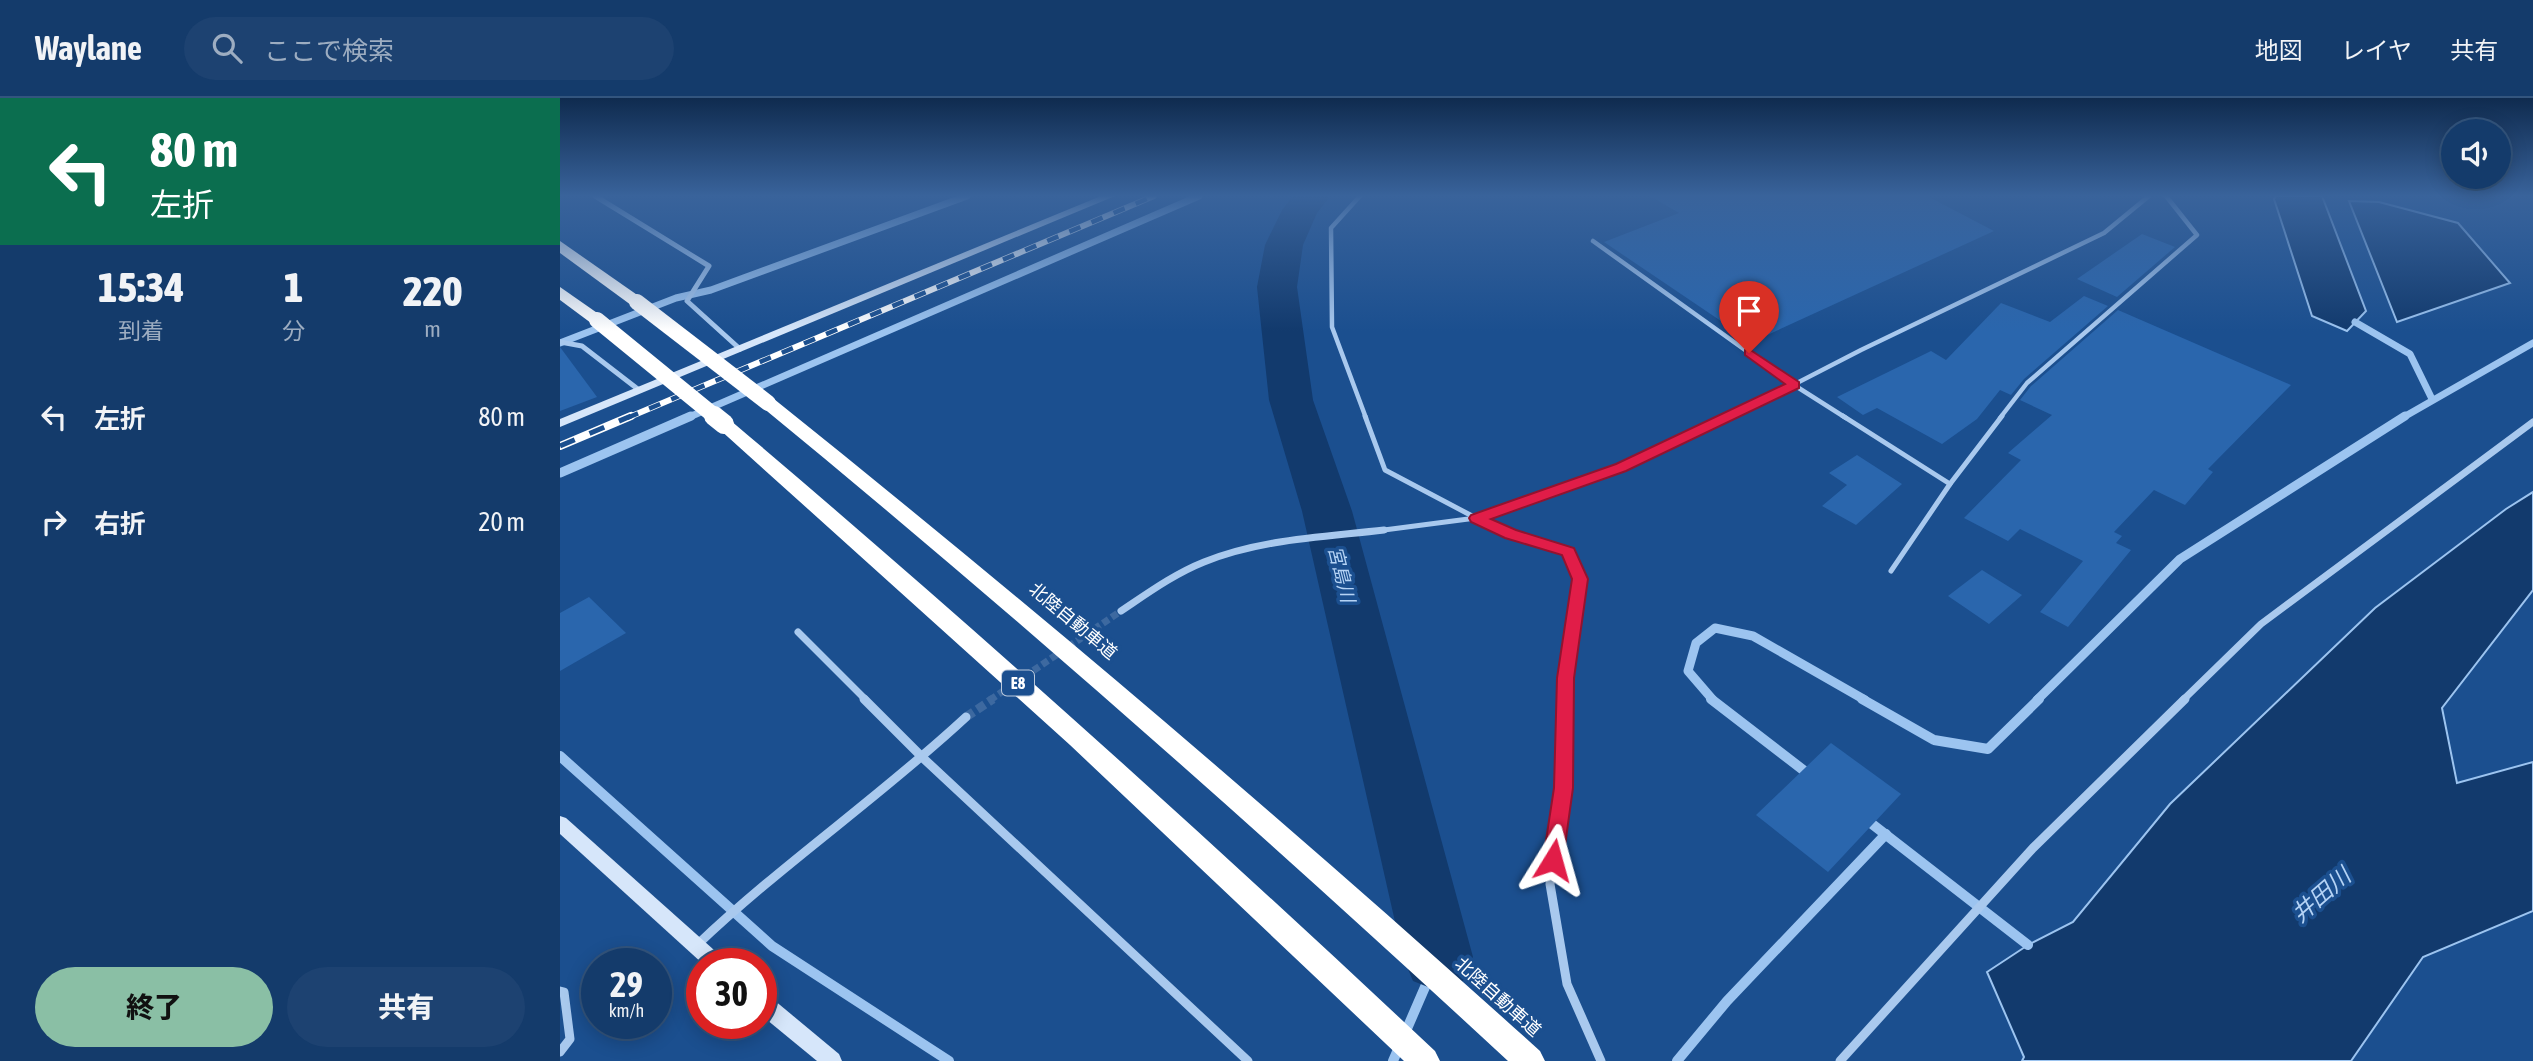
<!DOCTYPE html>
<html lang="ja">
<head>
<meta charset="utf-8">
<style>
  body { margin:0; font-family:"Asap Condensed","Noto Sans JP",sans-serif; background:#1d4271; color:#f1f3f6; height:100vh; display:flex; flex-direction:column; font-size:26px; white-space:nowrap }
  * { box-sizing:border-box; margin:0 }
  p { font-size:23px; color:#9dadc1 }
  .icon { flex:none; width:38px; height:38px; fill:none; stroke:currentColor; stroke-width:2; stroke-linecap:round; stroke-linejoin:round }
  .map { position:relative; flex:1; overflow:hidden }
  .sheet { display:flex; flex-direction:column; background:#143b6b; width:560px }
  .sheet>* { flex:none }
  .banner { background:#0b6e4f; color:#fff; overflow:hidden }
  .tools { position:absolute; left:1881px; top:21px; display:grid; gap:14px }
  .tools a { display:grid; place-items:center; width:70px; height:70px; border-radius:50%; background:#143b6b; box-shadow:0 4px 18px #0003,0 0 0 2px #33557e; font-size:35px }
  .speed { position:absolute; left:21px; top:850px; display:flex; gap:14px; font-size:35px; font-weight:700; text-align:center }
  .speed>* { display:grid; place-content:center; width:91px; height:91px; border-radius:50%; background:#143b6b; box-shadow:0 4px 18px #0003,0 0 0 2px #33557e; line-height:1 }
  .speed small { font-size:18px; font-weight:400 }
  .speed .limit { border:10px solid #d22; background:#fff; color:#111 }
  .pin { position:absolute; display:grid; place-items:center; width:60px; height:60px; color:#fff; margin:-72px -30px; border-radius:50% 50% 50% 0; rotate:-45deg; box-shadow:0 0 7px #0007 }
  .pin .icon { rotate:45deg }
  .me { position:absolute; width:77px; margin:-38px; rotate:8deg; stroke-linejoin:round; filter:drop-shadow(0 0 5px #0008) }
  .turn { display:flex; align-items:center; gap:24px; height:147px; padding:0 35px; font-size:32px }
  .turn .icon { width:91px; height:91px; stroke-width:2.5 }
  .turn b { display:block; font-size:49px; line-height:60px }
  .eta { display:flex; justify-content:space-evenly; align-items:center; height:119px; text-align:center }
  .eta b { font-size:42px; font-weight:800; line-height:49px }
  .action { display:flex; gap:14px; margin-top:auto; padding:14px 35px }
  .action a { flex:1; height:80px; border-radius:42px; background:#8abfa5; color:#111; font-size:28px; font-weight:800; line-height:80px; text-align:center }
  .action a+a { background:#1d4271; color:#f1f3f6 }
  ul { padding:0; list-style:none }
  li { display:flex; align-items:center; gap:21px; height:105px; padding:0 35px }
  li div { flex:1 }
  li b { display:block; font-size:26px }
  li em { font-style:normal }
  header { display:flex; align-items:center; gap:42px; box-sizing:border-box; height:98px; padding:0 35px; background:#143b6b; border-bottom:2px solid #33557e }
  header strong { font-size:33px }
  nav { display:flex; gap:38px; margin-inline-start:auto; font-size:24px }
  .search { width:490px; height:63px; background:#1d4271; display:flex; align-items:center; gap:18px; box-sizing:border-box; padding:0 24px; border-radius:38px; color:#9dadc1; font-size:26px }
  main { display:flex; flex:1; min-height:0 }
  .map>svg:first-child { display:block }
  .water { fill:#123a6d; stroke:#9cc4f0; stroke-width:2 }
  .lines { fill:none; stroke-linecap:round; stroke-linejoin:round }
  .stream-far2 { stroke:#9cc4f0; stroke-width:7 }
  .stream-far1 { stroke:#9cc4f0; stroke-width:9 }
  .stream { stroke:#9cc4f0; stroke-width:10 }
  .river { fill:#123a6d; fill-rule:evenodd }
  .building { fill:#2a66ad }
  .street-tunnel-far1 { stroke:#3d69a0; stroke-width:7; stroke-dasharray:7 3.5; stroke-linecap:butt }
  .street-tunnel { stroke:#3d69a0; stroke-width:9; stroke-dasharray:9 4.5; stroke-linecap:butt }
  .lane-far1 { stroke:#a9c9ee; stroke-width:4.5 }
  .lane { stroke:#a9c9ee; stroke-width:5 }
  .street-far2 { stroke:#a9c9ee; stroke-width:5 }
  .street-far1 { stroke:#a9c9ee; stroke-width:7 }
  .street { stroke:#a9c9ee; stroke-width:9 }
  .secondary { fill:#d6e6fa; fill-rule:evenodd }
  .highway { fill:#fff; fill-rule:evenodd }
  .rail-far1-casing { stroke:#fff; stroke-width:6 }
  .rail-casing { stroke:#fff; stroke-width:8 }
  .rail-far1 { stroke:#1b4f8f; stroke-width:4.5; stroke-dasharray:12; stroke-linecap:butt }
  .rail { stroke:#1b4f8f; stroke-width:5; stroke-dasharray:16; stroke-linecap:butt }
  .highway-bridge-far1 { stroke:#fff; stroke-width:16 }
  .highway-bridge { stroke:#fff; stroke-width:20 }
  .route { fill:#e11d48; stroke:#92132f; stroke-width:2 }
  .labels { text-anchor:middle; stroke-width:7; stroke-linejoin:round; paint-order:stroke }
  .shield { fill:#1b4f8f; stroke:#bbcadd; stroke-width:2 }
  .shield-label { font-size:16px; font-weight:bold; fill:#fff }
  .street-label { font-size:18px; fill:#fff; stroke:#1b4f8f }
  .water-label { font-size:19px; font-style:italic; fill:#b5d3f5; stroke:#1b4f8f }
  .near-water-label { font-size:23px; font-style:italic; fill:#b5d3f5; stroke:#1b4f8f }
</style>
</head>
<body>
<header>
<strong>Waylane</strong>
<div class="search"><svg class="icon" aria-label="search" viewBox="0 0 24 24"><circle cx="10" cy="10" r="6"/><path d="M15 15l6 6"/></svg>ここで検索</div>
<nav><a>地図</a><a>レイヤ</a><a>共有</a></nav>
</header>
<main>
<section class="sheet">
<div class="banner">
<div class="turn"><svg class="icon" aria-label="left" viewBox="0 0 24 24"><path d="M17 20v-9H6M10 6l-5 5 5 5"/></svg><div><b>80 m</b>左折</div></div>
</div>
<div class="eta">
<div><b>15:34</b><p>到着</p></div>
<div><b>1</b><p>分</p></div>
<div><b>220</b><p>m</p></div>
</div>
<ul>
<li><svg class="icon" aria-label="left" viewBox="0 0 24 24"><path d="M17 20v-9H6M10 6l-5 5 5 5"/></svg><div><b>左折</b></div><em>80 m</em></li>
<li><svg class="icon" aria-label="right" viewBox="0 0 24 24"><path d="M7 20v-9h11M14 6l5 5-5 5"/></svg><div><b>右折</b></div><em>20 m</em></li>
</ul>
<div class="action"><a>終了</a><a>共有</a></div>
</section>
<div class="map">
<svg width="1973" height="963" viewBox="0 0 1973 963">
  <rect width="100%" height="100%" fill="#1b4f8f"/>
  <!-- water -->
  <g class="water">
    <polygon points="1716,98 1762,98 1806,213 1787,233 1752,218 1714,101"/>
    <polygon points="1789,103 1819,104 1898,125 1950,185 1837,224"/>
    <polygon points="1973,394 1973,492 1882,610 1897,685 1973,664 1973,813 1863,859 1791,963 1462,963 1464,959 1427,874 1468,847 1513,824 1610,706 1815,510 1946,411"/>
  </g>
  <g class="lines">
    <!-- stream-far2 -->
    <g class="stream-far2">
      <polyline points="1795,224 1850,256 1872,301"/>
      <polyline points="0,245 116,200 151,192 407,98"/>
      <polyline points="127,320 639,98"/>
      <polyline points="1842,320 1973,245"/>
    </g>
    <!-- stream-far1 -->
    <g class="stream-far1">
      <polyline points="0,375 131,318"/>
      <polyline points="1153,602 1128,573 1136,545 1155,530 1193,538 1305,602"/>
      <polyline points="1477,602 1620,461 1845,318"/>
    </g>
    <!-- stream -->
    <g class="stream">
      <polyline points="1151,601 1251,678"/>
      <polyline points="1302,601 1374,642 1428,651 1479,601"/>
      <polyline points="0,658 212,848 389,963"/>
      <polyline points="1303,719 1468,847"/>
      <polyline points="833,963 878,859"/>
      <polyline points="1117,963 1167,903 1326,736"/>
    </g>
    <!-- river -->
    <polygon class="river" points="733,98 770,98 757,115 743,147 737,189 753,302 792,413 913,859 903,883 878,893 853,883 843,859 742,413 709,302 697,189 705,147 722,112"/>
  </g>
  <!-- building -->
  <g class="building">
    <polygon points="1090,98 1367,98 1434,133 1192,244 1044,144 1119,115"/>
    <polygon points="1582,136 1615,149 1557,199 1517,181"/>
    <polygon points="1524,198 1548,208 1464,281 1451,297 1440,292 1417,321 1382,346 1317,310 1303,317 1277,299 1371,253 1386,262 1441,205 1490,224"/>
    <polygon points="1558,212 1731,287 1648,371 1653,374 1625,407 1594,392 1554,434 1562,438 1556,445 1571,452 1508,529 1480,514 1523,463 1460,431 1448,443 1404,420 1461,362 1448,355 1492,317 1460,302 1471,288"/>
    <polygon points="0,249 37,299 0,313"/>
    <polygon points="1297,357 1342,386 1296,427 1262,408 1287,387 1269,375"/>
    <polygon points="1422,472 1462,497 1429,526 1388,498"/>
    <polygon points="29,499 66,535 0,573 0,515"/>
    <polygon points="1271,645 1341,696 1268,774 1196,717"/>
  </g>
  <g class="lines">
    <!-- street-tunnel-far1 -->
    <polyline class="street-tunnel-far1" points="430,602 561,513"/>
    <!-- street-tunnel -->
    <polyline class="street-tunnel" points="406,619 433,601"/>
    <!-- lane-far1 -->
    <g class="lane-far1">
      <polyline points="800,98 771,130 772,229 806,320"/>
      <polyline points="1033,143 1234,287 1286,320"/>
      <polyline points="1169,320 1301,252 1544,135 1589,98"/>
      <polyline points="1440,320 1467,285 1637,137 1606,98"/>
    </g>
    <!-- lane -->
    <g class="lane">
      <polyline points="805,318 825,372 916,420"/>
      <polyline points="1283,318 1390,386"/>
      <polyline points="824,432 916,420 1061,370 1173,318"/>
      <polyline points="1331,473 1390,386 1442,318"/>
    </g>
    <!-- street-far2 -->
    <g class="street-far2">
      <polyline points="35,98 149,168 127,203 180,251"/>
      <polyline points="0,244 22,248 79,292"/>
    </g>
    <!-- street-far1 -->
    <g class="street-far1">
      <polyline points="916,420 950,436 1008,453 1020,481 1005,602"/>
      <path d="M561,513C588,495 614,476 644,464C701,441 764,439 824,432"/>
      <polyline points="238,534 306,602"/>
      <polyline points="1623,602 1701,526 1973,324"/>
    </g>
    <!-- street -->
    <g class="street">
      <polyline points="304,601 363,660 688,963"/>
      <polyline points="1005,601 1003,690 990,786 1007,886 1041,963"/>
      <path d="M137,847C222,766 320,699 406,619"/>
      <polyline points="0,893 4,894 10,941 0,954"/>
      <polyline points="1280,963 1473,750 1625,601"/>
    </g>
    <!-- secondary -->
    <g class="secondary">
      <polygon points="541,98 555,98 0,329 0,321"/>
      <polygon points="0,718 6,720 163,860 165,866 143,866 0,736"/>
      <polygon points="201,895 208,897 279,956 282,963 257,963 201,917"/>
    </g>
    <!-- highway -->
    <g class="highway">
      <polygon points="0,143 83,201 85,204 83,207 71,207 0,155"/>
      <polygon points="0,189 43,219 45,222 43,225 31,225 0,202"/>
      <path d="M208,299L214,301C476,511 731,728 980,953L985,963H948C705,738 458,519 202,309L199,305L202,301Z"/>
      <path d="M164,320L170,322C411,526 645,737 875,953L880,963H844L510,647L158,330L155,326L158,322Z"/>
    </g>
    <defs>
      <polyline id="rail-far1" points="67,320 594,98"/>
      <polyline id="rail" points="0,348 71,318"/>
    </defs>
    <!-- rail-far1 casing -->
    <use href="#rail-far1" class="rail-far1-casing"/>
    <!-- rail casing -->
    <use href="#rail" class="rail-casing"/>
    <!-- rail-far1 -->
    <use href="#rail-far1" class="rail-far1"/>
    <!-- rail -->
    <use href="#rail" class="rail"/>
    <!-- highway-bridge-far1 -->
    <g class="highway-bridge-far1">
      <polyline points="77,204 208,305"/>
      <polyline points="37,222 157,320"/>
    </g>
    <!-- highway-bridge -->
    <polyline class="highway-bridge" points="154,318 164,326"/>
  </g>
  <!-- sky -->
  <linearGradient id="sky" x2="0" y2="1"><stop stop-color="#0f2b4f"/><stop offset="0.42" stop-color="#39639b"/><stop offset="1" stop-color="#39639b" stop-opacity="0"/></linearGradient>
  <rect width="1973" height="233" fill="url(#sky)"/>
  <!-- route -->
  <polygon class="route" points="1189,251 1239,284 1239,290 1066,373 931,421 956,432 1014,450 1028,481 1014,580 1013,690 1003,762 1000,768 993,771 986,768 983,762 994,690 997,580 1012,481 1002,457 945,440 911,424 909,420 911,417 1056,366 1225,286 1185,257 1185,252"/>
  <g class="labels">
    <!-- shield labels -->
    <rect class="shield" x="442" y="572.5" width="32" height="25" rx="5"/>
    <g class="shield-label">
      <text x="458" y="591">E8</text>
    </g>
    <!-- street labels -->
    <g class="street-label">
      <text transform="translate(513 523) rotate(40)" y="6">北陸自動車道</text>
      <text transform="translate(938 899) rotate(42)" y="6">北陸自動車道</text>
    </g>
    <!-- water labels -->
    <g class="water-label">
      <text transform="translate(782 476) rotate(76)" y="7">宮島川</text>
    </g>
    <!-- near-water labels -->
    <g class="near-water-label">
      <text transform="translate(1761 797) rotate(-41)" y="8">井田川</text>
    </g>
  </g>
</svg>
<div class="tools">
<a><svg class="icon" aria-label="sound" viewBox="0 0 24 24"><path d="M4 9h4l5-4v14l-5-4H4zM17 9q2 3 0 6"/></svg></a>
</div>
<div class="speed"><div>29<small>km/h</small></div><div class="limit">30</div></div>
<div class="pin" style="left:1189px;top:255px;background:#d93025"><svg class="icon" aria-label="arrive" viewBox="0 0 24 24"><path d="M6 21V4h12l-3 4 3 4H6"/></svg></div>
<svg class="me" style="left:993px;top:762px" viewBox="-20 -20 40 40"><path d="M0-17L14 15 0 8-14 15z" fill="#e11d48" stroke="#fff" stroke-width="4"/></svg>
</div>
</main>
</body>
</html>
